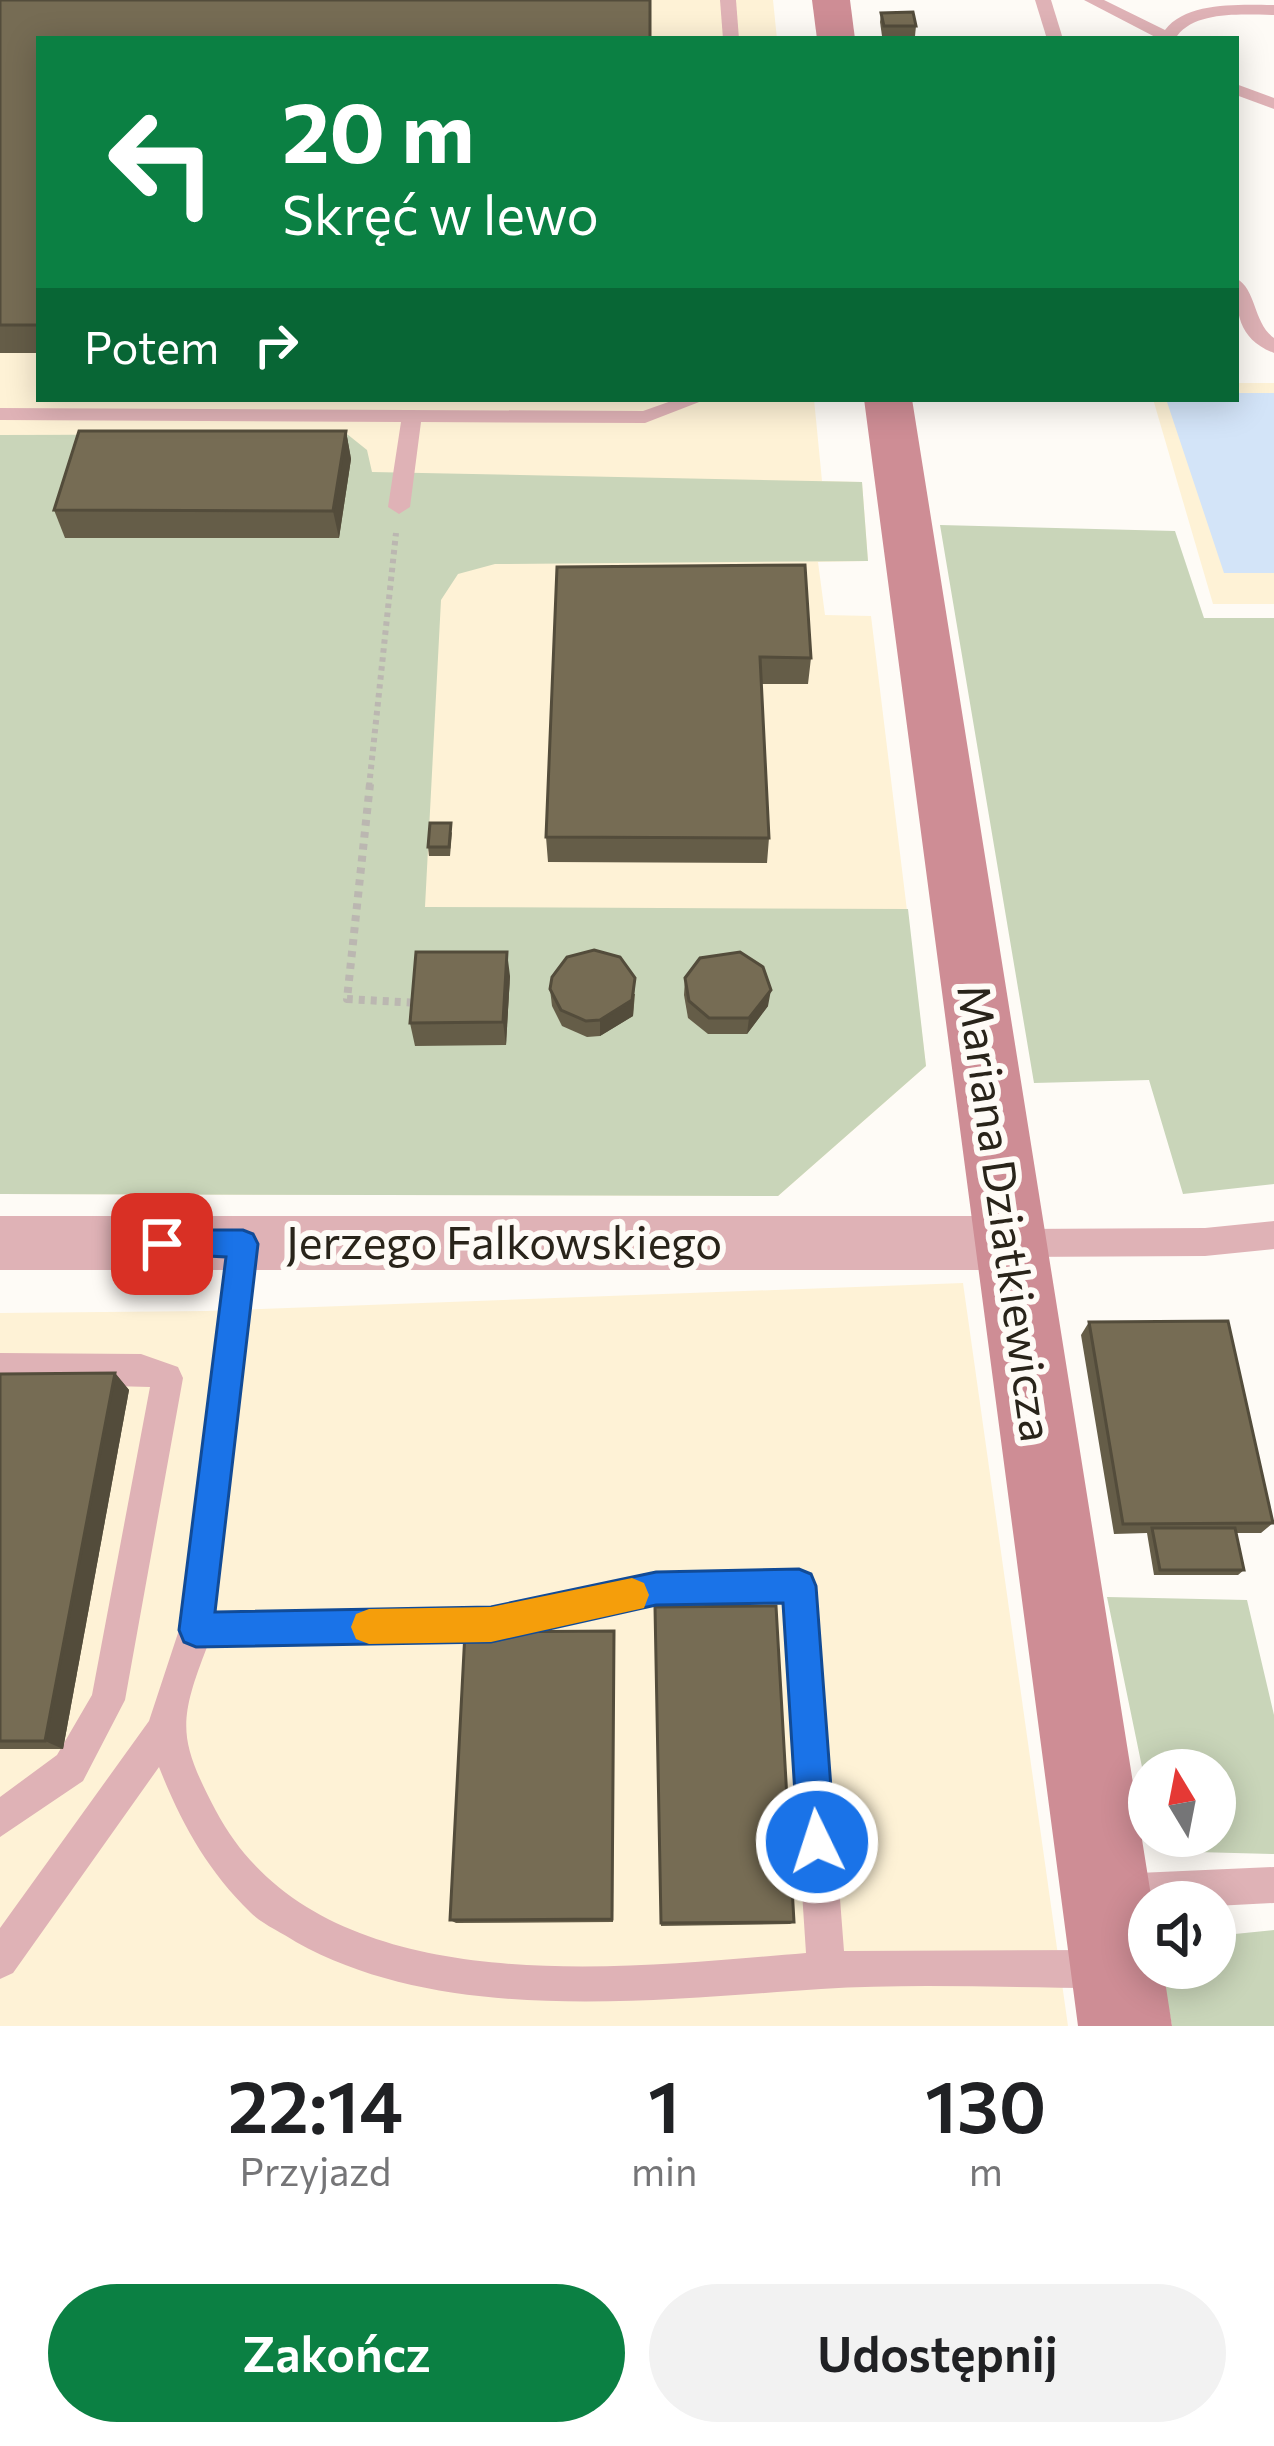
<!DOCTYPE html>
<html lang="pl">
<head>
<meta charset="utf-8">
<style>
  body { margin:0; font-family:Commissioner,sans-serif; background:#f2f2f2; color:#202124; height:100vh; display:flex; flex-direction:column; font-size:45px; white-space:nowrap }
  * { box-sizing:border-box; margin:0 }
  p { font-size:39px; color:#757577 }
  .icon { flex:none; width:66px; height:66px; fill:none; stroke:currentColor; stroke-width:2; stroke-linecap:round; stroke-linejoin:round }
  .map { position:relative; height:2026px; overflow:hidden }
  .side { display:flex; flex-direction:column; background:#fff; flex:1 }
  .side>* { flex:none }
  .top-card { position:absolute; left:36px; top:36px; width:1203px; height:366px; border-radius:0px; box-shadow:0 6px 30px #0003; background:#0b8043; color:#fff; overflow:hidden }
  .needle { width:78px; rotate:350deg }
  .tools { position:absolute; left:1128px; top:1749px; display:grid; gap:24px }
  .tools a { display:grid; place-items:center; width:108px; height:108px; border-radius:50%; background:#fff; box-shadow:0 6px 30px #0003; font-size:60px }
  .pin { position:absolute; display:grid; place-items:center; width:102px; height:102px; color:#fff; margin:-51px; border-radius:24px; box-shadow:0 6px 18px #0006 }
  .me { position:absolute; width:132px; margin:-66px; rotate:356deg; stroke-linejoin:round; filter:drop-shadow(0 0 9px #0008) }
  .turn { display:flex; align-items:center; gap:42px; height:252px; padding:0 48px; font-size:54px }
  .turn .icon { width:156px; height:156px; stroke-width:2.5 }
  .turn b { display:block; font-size:84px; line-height:102px }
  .then { display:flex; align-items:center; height:114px; padding:0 48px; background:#0003; gap:24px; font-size:45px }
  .eta { display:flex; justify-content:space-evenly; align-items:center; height:204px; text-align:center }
  .eta b { font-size:72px; font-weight:600; line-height:84px }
  .button { display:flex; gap:24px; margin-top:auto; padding:24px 48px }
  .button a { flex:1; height:138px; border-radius:72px; background:#0b8043; color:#fff; font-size:48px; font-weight:600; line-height:138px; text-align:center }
  .button a+a { background:#f2f2f2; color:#202124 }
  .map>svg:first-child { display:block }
  .built { fill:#fef2d6 }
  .green { fill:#c9d5b9 }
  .water { fill:#d3e4f8 }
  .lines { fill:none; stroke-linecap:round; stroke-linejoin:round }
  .path-far1 { stroke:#bbb7b1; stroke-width:6; stroke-dasharray:4.5 4.5; stroke-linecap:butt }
  .path { stroke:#bbb7b1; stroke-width:8; stroke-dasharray:6 6; stroke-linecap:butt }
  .lane { fill:#dfb2b6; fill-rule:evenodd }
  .street { fill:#dfb2b6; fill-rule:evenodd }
  .secondary { fill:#ce8d95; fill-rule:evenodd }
  .wall { fill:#655d48 }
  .shaded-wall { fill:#534c3b }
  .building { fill:#766c54; stroke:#534c3b; stroke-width:3 }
  .route { fill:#1a73e8; stroke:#114b97; stroke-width:3 }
  .slow { fill:#f59e0b }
  .labels { text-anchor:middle; stroke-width:12; stroke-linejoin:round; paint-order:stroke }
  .street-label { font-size:45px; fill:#29241a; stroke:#fefbf6 }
</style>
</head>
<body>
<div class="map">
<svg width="1274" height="2026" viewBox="0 0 1274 2026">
  <rect width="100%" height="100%" fill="#fefbf6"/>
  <!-- built -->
  <g class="built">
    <polygon points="0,0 773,0 777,39 39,39 39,399 814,399 822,481 862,482 868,561 818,562 825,615 871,616 926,1066 778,1196 0,1194"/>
    <polygon points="1236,383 1274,383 1274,604 1213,604 1153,399 1236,399"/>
    <polygon points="963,1283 1068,2026 0,2026 0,1313 206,1311"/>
  </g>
  <!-- green -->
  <g class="green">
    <polygon points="347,434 367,450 372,472 862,482 868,561 495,564 458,574 441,600 425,907 908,909 926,1066 778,1196 0,1194 0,435"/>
    <polygon points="940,525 1175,531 1204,618 1274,618 1274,1184 1183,1194 1149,1080 1034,1083"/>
    <polygon points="1107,1597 1247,1600 1274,1715 1274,1854 1159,1851 1156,1836 1215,1836 1215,1770 1149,1770 1149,1801"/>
    <polygon points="1274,1930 1274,2026 1172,2026 1161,1968 1215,1968 1215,1936"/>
  </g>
  <!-- water -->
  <polygon class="water" points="1236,393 1274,393 1274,573 1224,573 1166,399 1236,399"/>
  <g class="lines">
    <!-- path-far1 -->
    <polyline class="path-far1" points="369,787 396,533"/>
    <!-- path -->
    <polyline class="path" points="370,784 347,999 419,1003"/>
    <!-- lane -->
    <g class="lane">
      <polygon points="720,0 736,0 739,39 723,39"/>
      <polygon points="1035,0 1051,0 1063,39 1047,39"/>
      <path d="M1084,0H1104L1165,30C1187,1 1241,5 1274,5V15C1244,15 1197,10 1177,36L1179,39H1159Z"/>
      <polygon points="1236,84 1274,98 1274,109 1236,95"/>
      <path d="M1236,278C1257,290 1253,323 1274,338V353C1238,339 1236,313 1236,278Z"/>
      <polygon points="677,399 707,399 645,423 421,422 410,507 399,514 388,507 401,422 0,420 0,408 643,411"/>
      <polygon points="1274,1221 1274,1249 1205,1256 1009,1257 999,1253 994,1243 999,1233 1009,1229 1205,1228"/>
      <path d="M243,1230L253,1234L258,1244L215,1613L491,1608L656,1572L799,1569L811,1574L816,1586L844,1951L1103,1950L1116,1956L1122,1969L1116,1982L1103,1988C1010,1988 914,1983 821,1989C655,2000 446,2026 296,1942C281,1932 262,1924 250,1912C207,1870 181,1823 159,1767L13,1973L0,1979V1928L149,1721L179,1630L228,1244L233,1234ZM783,1603L806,1953C622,1968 320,2007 216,1811C178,1739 178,1722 207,1647L491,1642L656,1606Z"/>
      <polygon points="0,1353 141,1354 178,1367 183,1378 125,1700 83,1781 0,1837 0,1797 57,1755 92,1695 150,1387 0,1383"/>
      <polygon points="1274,1867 1274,1903 1215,1906 1215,1902 1149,1902 1149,1910 1116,1912 1103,1906 1097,1893 1103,1880 1116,1874"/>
    </g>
    <!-- street -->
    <polygon class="street" points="0,1216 1009,1216 1030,1224 1039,1243 1030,1262 1009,1270 0,1270"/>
    <!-- secondary -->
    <g class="secondary">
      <polygon points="812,0 850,0 855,39 817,39"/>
      <polygon points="864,399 912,399 1152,1902 1149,1968 1163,1968 1172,2026 1078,2026"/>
    </g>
  </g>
  <!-- wall -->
  <g class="wall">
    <polygon points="0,0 39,39 39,353 0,353"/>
    <polygon points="881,13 916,26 915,36 882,36 880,22"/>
    <polygon points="346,431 351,459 339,538 65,538 54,510"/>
    <polygon points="557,567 811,658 808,684 761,684 769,838 767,863 548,862 546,837"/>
    <polygon points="452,832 450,856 429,856 428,847"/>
    <polygon points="510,976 506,1045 415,1046 410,1023"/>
    <polygon points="685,978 768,1006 747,1034 708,1034 688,1018 684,995"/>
    <polygon points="550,989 635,994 633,1016 600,1036 587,1037 562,1026 552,1006"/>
    <polygon points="1089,1322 1273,1523 1261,1533 1236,1533 1244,1570 1238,1575 1154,1575 1147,1533 1114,1534 1081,1335"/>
    <polygon points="115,1373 129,1390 63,1749 0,1749 0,1374"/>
    <polygon points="655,1619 794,1922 790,1924 661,1926"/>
    <polygon points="614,1631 613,1922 456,1923 450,1920"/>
  </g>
  <!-- shaded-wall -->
  <g class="shaded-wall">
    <polygon points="346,431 351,459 339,538 333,511"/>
    <polygon points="507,952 510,976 506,1045 503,1022"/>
    <polygon points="635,978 633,1016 600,1036 600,1020"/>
    <polygon points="771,990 768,1006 747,1034 749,1018"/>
    <polygon points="115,1373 129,1390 63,1749 45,1741"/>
  </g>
  <!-- building -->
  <g class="building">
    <polygon points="0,0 650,0 650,39 39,39 39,325 0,325"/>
    <polygon points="913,12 916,26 884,26 881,13"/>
    <polygon points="79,431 346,431 333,511 54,510"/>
    <polygon points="805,565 811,658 760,657 769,838 546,837 557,567"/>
    <polygon points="430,823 451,823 449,847 428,847"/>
    <polygon points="594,950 620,957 635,978 632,1000 600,1020 586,1021 561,1010 550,989 552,977 567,957"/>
    <polygon points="416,952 507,952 503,1022 410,1023"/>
    <polygon points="740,952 763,967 771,990 749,1018 709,1018 689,1001 685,978 700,958"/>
    <polygon points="1228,1321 1273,1523 1123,1524 1089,1322"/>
    <polygon points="115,1373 45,1741 0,1741 0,1374"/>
    <polygon points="1152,1528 1235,1528 1244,1570 1160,1570"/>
    <polygon points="776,1606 794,1922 661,1923 655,1607"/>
    <polygon points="614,1631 612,1919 450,1920 465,1632"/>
  </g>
  <!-- route -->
  <polygon class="route" points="162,1230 243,1230 253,1234 258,1244 215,1612 491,1607 656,1572 799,1569 811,1574 816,1586 835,1842 830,1855 817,1860 804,1855 798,1842 783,1603 656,1605 491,1642 196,1647 184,1642 179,1630 226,1257 151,1253 147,1244 151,1234"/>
  <!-- slow -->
  <polygon class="slow" points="632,1578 644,1583 649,1595 644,1608 491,1642 369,1644 356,1639 351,1627 356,1614 369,1609 491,1607"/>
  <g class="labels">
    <!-- street labels -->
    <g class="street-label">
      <text transform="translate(1005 1213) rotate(82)" y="16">Mariana Dziatkiewicza</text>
      <text x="504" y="1259">Jerzego Falkowskiego</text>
    </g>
  </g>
</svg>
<div class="tools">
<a><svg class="needle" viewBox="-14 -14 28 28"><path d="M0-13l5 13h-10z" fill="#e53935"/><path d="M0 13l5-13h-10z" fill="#757577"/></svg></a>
<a><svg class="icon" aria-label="sound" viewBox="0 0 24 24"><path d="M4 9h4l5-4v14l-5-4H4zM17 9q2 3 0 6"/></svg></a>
</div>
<div class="pin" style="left:162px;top:1244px;background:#d93025"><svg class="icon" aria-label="arrive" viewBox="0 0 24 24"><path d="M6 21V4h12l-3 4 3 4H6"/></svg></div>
<svg class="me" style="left:817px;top:1842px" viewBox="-20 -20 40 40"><circle r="17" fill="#1a73e8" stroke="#fff" stroke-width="3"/><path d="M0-11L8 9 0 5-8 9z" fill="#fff"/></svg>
<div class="top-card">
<div class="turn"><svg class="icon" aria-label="left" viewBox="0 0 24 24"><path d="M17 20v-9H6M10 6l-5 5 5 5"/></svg><div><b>20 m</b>Skręć w lewo</div></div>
<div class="then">Potem<svg class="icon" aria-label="right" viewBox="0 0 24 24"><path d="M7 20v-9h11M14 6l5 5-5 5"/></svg></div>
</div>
</div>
<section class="side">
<div class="eta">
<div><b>22:14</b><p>Przyjazd</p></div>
<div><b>1</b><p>min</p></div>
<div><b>130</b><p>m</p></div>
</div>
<div class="button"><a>Zakończ</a><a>Udostępnij</a></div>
</section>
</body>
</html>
